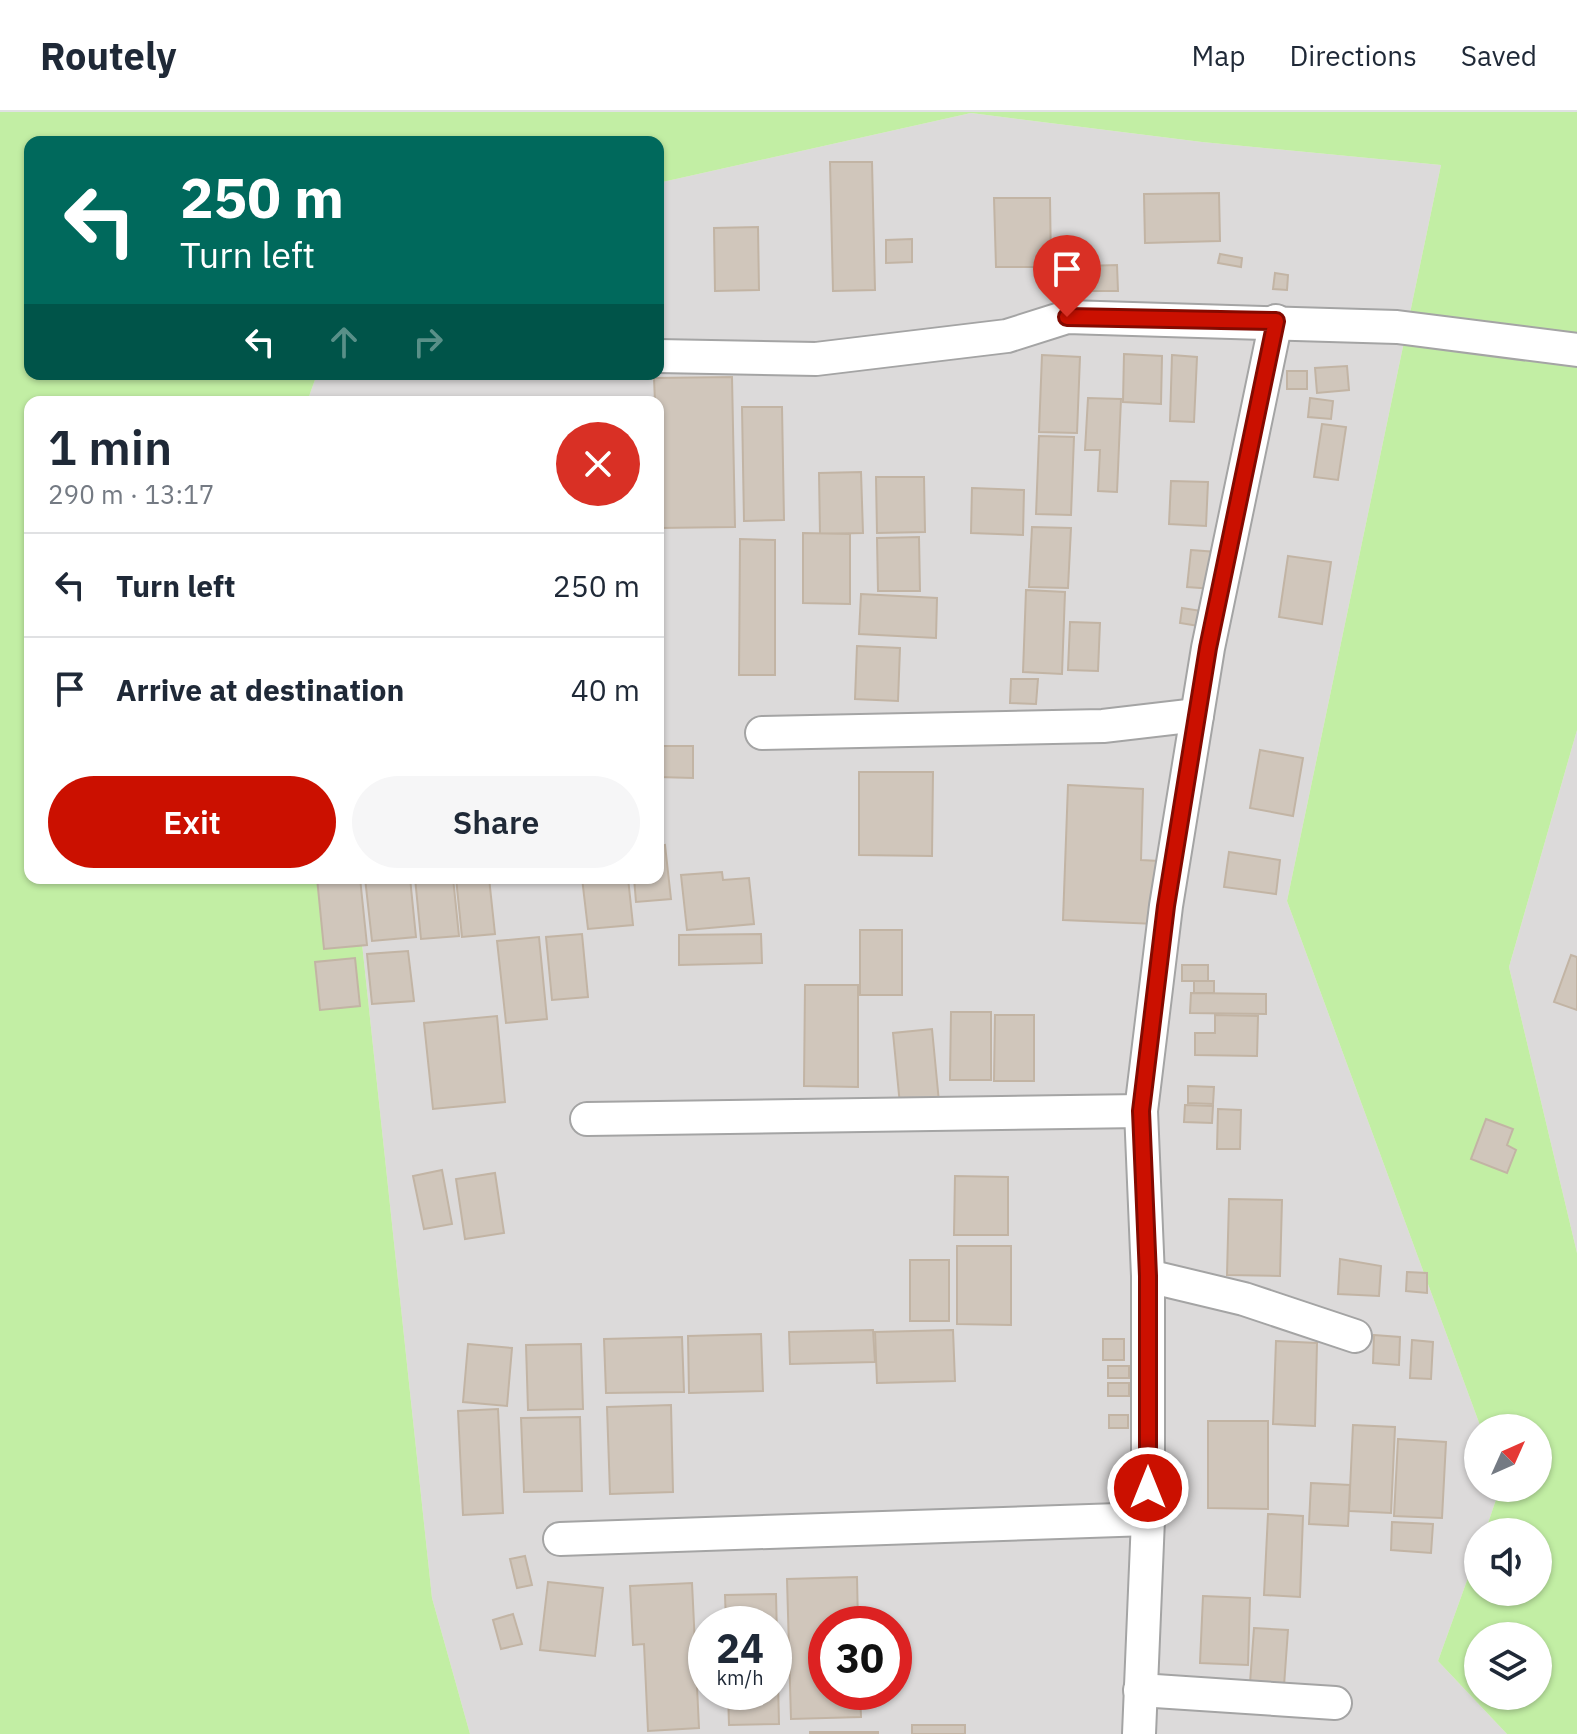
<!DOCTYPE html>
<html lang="en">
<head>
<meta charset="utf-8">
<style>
  body { margin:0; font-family:"IBM Plex Sans",sans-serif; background:#f6f6f7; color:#1f2937; height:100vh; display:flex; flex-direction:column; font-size:30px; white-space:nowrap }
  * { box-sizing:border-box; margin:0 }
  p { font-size:26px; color:#747a83 }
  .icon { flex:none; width:44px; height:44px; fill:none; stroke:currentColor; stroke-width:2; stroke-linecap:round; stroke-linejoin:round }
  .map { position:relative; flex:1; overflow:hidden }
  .panel { position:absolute; left:24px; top:284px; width:640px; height:488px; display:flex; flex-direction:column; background:#fff; border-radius:16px; box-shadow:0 2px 6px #0004 }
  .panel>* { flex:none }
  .hud { position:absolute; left:24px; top:24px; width:640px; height:244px; border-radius:16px; box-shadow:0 2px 6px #0004; background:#00695c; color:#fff; overflow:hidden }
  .needle { width:52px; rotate:45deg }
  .fabs { position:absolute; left:1464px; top:1302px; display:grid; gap:16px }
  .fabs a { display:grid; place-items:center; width:88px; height:88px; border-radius:50%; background:#fff; box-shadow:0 2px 6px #0004; font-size:40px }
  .speed { position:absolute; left:688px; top:1494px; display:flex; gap:16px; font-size:40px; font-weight:700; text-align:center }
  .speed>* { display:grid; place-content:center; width:104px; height:104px; border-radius:50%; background:#fff; box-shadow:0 2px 6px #0004; line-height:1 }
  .speed small { font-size:20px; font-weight:400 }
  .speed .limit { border:12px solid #d22; background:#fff; color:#111 }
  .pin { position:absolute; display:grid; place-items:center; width:68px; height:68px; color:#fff; margin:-82px -34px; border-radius:50% 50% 50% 0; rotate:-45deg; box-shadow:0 0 8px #0007 }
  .pin .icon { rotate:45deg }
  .me { position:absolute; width:88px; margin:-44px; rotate:0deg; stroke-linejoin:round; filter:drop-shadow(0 0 6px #0008) }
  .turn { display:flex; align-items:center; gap:28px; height:168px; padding:0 24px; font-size:36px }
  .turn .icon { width:104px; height:104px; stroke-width:2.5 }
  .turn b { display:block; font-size:56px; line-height:68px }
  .lanes { display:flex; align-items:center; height:76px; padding:0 24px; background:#0003; justify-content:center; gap:40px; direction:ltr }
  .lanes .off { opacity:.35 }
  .round { display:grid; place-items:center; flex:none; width:84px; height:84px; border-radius:42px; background:#f6f6f7 }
  .headline { display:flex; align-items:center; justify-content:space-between; height:136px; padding:0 24px }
  h1 { font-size:48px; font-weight:600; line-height:60px }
  .cta { display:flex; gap:16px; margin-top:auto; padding:16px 24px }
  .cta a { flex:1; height:92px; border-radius:48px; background:#cb1000; color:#fff; font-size:32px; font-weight:600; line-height:92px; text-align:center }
  .cta a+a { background:#f6f6f7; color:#1f2937 }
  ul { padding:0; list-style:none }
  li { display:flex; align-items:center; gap:24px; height:104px; padding:0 24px; border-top:2px solid #e0e1e3 }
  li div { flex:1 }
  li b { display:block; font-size:30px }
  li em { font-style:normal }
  header { display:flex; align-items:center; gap:48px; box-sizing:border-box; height:112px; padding:0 40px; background:#fff; border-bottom:2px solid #e0e1e3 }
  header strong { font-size:38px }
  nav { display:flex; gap:44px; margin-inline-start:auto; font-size:28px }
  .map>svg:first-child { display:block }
  .residential { fill:#dcdada; fill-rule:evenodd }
  .grass { fill:#c2eea4; fill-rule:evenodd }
  .building { fill:#d0c6bb; stroke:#c2b4a4; stroke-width:2 }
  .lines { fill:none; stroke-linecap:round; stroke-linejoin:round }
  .minor-casing { stroke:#a4a4a4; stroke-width:36 }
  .minor { stroke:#fff; stroke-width:32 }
  .route-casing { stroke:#840a00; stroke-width:20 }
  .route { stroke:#cb1000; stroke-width:14 }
</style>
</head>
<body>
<header>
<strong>Routely</strong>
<nav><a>Map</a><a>Directions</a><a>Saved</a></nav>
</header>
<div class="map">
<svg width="1577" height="1622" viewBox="0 0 1577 1622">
  <rect width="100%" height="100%" fill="#f0ece2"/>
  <!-- residential -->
  <g class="residential">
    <path d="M971,1L1202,30L1441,53L1287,789L1481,1316H1478V1376H1500L1485,1420H1478V1438L1438,1549L1507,1622H470L432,1486L355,766H658V290H307L317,262H658V71ZM706,1512H774V1580H706ZM826,1512H894V1580H826Z"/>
    <polygon points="1577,618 1577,1141 1509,855"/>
  </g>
  <!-- grass -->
  <path class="grass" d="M0,0H1577V618L1509,855L1577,1141V1622H1507L1438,1549L1478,1438V1480H1538V1420H1485L1500,1376H1538V1316H1481L1287,789L1441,53L1202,30L971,1L658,71V30H30V262H317L307,290H30V766H355L432,1486L470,1622H0ZM1478,1524H1538V1584H1478Z"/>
  <!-- building -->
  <g class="building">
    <polygon points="830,50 872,50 875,178 833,179"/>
    <polygon points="1219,81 1220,129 1145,131 1144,82"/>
    <polygon points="994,86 1050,86 1051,155 996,155"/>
    <polygon points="758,115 759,178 715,179 714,116"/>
    <polygon points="912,127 912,150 886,151 886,128"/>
    <polygon points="1220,142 1242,146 1241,155 1218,151"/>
    <polygon points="1117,153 1118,179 1085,179 1084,154"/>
    <polygon points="1275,161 1288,163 1287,178 1273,177"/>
    <polygon points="1124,242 1162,244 1161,292 1123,290"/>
    <polygon points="1042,243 1080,245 1077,321 1039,320"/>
    <polygon points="1172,243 1197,245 1194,310 1170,309"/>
    <polygon points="1347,254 1349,278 1317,281 1315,256"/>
    <rect x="1287" y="259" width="20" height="18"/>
    <polygon points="732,265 735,415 658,416 658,290 655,290 654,266"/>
    <polygon points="1088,286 1121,287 1117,380 1098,379 1100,338 1085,338"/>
    <polygon points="1310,286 1333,289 1331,307 1308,305"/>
    <polygon points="742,295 782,295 784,408 744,409"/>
    <polygon points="1322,312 1346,315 1338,368 1314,365"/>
    <polygon points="1039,324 1074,325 1071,403 1036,402"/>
    <polygon points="861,360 863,421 820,422 819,361"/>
    <polygon points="876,365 924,365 925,420 877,421"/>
    <polygon points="1171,369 1208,370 1206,414 1169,412"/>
    <polygon points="972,376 1024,378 1023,423 971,421"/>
    <polygon points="1032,415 1071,416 1068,476 1029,475"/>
    <polygon points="803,421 850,422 850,492 803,491"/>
    <polygon points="919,425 920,479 878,479 877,426"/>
    <polygon points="740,427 775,428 775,563 739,563"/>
    <polygon points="1191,438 1217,440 1214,477 1187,475"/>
    <polygon points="1288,444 1331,450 1322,512 1279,505"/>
    <polygon points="1026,478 1065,480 1062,562 1023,560"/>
    <polygon points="861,482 937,486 936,526 859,522"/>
    <polygon points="1182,496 1208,500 1205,515 1180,511"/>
    <polygon points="1070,510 1100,511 1098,559 1068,558"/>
    <polygon points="857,534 900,536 898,589 855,587"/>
    <polygon points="1011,567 1038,567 1036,592 1010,591"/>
    <polygon points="658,634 693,634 693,666 658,665"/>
    <polygon points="1260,638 1303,646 1293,704 1250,696"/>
    <polygon points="859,660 933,660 932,744 859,743"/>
    <polygon points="1068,673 1143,677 1141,748 1159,749 1156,812 1063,808"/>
    <polygon points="665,733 671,787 636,790 634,766 658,766 658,734"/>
    <polygon points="1229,740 1280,748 1276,782 1224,775"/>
    <polygon points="722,760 723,768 749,766 754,812 687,818 681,763"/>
    <polygon points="317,766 360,766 367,833 324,837"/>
    <polygon points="365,766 410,766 416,825 372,829"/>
    <polygon points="415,766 453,766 459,824 421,827"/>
    <polygon points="456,766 489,766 495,822 462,825"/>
    <polygon points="582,766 628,766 633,813 588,817"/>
    <rect x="860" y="818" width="42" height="65"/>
    <polygon points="582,822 588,885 552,888 546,825"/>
    <polygon points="761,822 762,851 679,853 679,823"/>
    <polygon points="539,825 547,907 506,911 497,829"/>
    <polygon points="408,839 414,889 372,892 367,842"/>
    <polygon points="1571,843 1577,845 1577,898 1554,890"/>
    <polygon points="355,846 360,894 320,898 315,850"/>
    <rect x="1182" y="853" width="26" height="16"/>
    <rect x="1194" y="869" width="20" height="12"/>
    <polygon points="805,873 858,873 858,975 804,974"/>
    <polygon points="1191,881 1266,882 1266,902 1190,901"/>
    <polygon points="951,900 991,900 991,968 950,968"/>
    <polygon points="995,903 1034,903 1034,969 994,969"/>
    <polygon points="1215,903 1258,904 1257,944 1195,943 1195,921 1215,921"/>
    <polygon points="497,904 505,990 433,997 424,911"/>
    <polygon points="932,917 939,990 900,993 893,921"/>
    <polygon points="1188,974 1214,975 1213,992 1188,991"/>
    <polygon points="1185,993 1213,994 1212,1011 1184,1010"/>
    <polygon points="1218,997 1241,998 1240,1037 1217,1037"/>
    <polygon points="1486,1007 1513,1017 1507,1033 1516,1038 1507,1061 1471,1047"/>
    <polygon points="442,1058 452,1112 424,1117 413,1064"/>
    <polygon points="495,1061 504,1121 465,1127 456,1067"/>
    <polygon points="955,1064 1008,1065 1008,1123 954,1123"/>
    <polygon points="1229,1087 1282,1088 1280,1164 1227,1163"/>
    <polygon points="957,1134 1011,1134 1011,1213 957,1212"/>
    <polygon points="1340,1147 1381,1154 1379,1184 1338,1182"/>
    <rect x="910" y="1148" width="39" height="61"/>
    <polygon points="1407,1160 1427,1161 1427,1181 1406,1179"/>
    <polygon points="873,1218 875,1250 790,1252 789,1220"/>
    <polygon points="953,1218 955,1269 877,1271 875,1220"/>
    <polygon points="761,1222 763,1279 689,1281 688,1224"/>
    <polygon points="1374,1223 1400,1225 1399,1253 1373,1251"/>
    <polygon points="682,1225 684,1280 606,1281 604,1227"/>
    <rect x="1103" y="1227" width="21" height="21"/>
    <polygon points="1412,1228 1433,1230 1431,1267 1410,1266"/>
    <polygon points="1276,1229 1317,1231 1315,1314 1273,1312"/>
    <polygon points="468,1232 512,1236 507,1294 463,1290"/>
    <polygon points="581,1232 583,1297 528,1298 526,1233"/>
    <rect x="1108" y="1254" width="21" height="12"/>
    <rect x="1108" y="1271" width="21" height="13"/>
    <polygon points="671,1293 673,1380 610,1382 607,1295"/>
    <polygon points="498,1297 503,1401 463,1403 458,1299"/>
    <rect x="1109" y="1303" width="19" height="13"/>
    <polygon points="580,1305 582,1379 524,1380 521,1306"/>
    <polygon points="1208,1309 1268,1309 1268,1397 1208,1396"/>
    <polygon points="1353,1313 1395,1315 1391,1401 1349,1399"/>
    <polygon points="1398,1327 1446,1330 1442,1406 1394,1404"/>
    <polygon points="1311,1371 1350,1373 1348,1414 1309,1412"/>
    <polygon points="1268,1402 1303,1404 1300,1485 1264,1483"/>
    <polygon points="1392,1410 1433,1412 1431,1441 1391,1438"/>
    <polygon points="525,1444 532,1473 517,1476 510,1447"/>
    <polygon points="857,1465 858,1512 826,1512 826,1580 860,1580 861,1605 791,1607 787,1467"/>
    <polygon points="548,1470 603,1476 595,1544 540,1538"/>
    <polygon points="692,1471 699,1616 648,1619 644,1532 633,1533 630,1474"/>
    <polygon points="776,1482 779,1612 729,1613 728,1580 774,1580 774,1512 726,1512 725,1483"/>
    <polygon points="1203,1484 1250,1486 1248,1553 1200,1551"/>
    <polygon points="513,1502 522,1532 501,1537 493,1508"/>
    <polygon points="1254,1516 1288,1518 1284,1574 1250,1571"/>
    <rect x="912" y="1613" width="53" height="9"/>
    <rect x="810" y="1620" width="68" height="2"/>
  </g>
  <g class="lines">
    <defs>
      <g id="minor">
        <polyline points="658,244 816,247 1007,224 1067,205 1397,215 1577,238"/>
        <polyline points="762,621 1103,614 1197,603"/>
        <polyline points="587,1007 1141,999"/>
        <polyline points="1148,1164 1244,1187 1355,1224"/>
        <polyline points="560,1427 1148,1407"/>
        <polyline points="1140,1578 1335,1591"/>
        <polyline points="1139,1622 1148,1407 1148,1164 1141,999 1166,794 1208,536 1276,209"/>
      </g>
    </defs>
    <!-- minor casing -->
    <use href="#minor" class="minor-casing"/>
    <!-- minor -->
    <use href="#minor" class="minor"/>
  </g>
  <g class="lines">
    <defs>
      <polyline id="route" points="1067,205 1276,209 1208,536 1166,794 1141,999 1148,1164 1148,1376"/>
    </defs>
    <!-- route casing -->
    <use href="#route" class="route-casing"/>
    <!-- route -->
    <use href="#route" class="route"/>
  </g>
</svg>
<div class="fabs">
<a><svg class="needle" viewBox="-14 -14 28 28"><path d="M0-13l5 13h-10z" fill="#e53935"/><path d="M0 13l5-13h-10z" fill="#747a83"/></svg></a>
<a><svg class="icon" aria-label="sound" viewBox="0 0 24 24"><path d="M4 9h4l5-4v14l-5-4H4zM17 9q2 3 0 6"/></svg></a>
<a><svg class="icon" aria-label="layers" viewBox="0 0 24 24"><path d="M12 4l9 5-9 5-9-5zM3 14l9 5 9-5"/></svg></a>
</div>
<div class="speed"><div>24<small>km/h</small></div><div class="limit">30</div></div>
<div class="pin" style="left:1067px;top:205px;background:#d93025"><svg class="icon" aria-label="arrive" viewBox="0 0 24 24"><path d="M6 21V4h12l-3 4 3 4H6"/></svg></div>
<svg class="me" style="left:1148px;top:1376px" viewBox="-20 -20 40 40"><circle r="17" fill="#cb1000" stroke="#fff" stroke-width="3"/><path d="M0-11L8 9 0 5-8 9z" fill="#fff"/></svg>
<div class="hud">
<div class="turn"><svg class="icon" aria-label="left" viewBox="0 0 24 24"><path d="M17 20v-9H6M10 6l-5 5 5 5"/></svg><div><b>250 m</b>Turn left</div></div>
<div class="lanes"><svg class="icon" aria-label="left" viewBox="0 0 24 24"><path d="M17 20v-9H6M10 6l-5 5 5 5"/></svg><svg class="icon off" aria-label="ahead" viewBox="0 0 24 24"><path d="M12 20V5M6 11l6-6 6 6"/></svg><svg class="icon off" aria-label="right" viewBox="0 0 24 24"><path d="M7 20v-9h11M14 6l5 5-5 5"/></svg></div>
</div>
<section class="panel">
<div class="headline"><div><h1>1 min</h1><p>290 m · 13:17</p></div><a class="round" style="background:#d93025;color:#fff"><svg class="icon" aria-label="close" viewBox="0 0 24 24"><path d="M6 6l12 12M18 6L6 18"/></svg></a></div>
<ul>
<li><svg class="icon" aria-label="left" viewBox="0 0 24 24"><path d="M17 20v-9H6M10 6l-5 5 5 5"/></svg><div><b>Turn left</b></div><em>250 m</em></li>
<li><svg class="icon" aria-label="arrive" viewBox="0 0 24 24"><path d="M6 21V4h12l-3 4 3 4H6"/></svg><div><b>Arrive at destination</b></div><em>40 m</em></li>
</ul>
<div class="cta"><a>Exit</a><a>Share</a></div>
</section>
</div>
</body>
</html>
